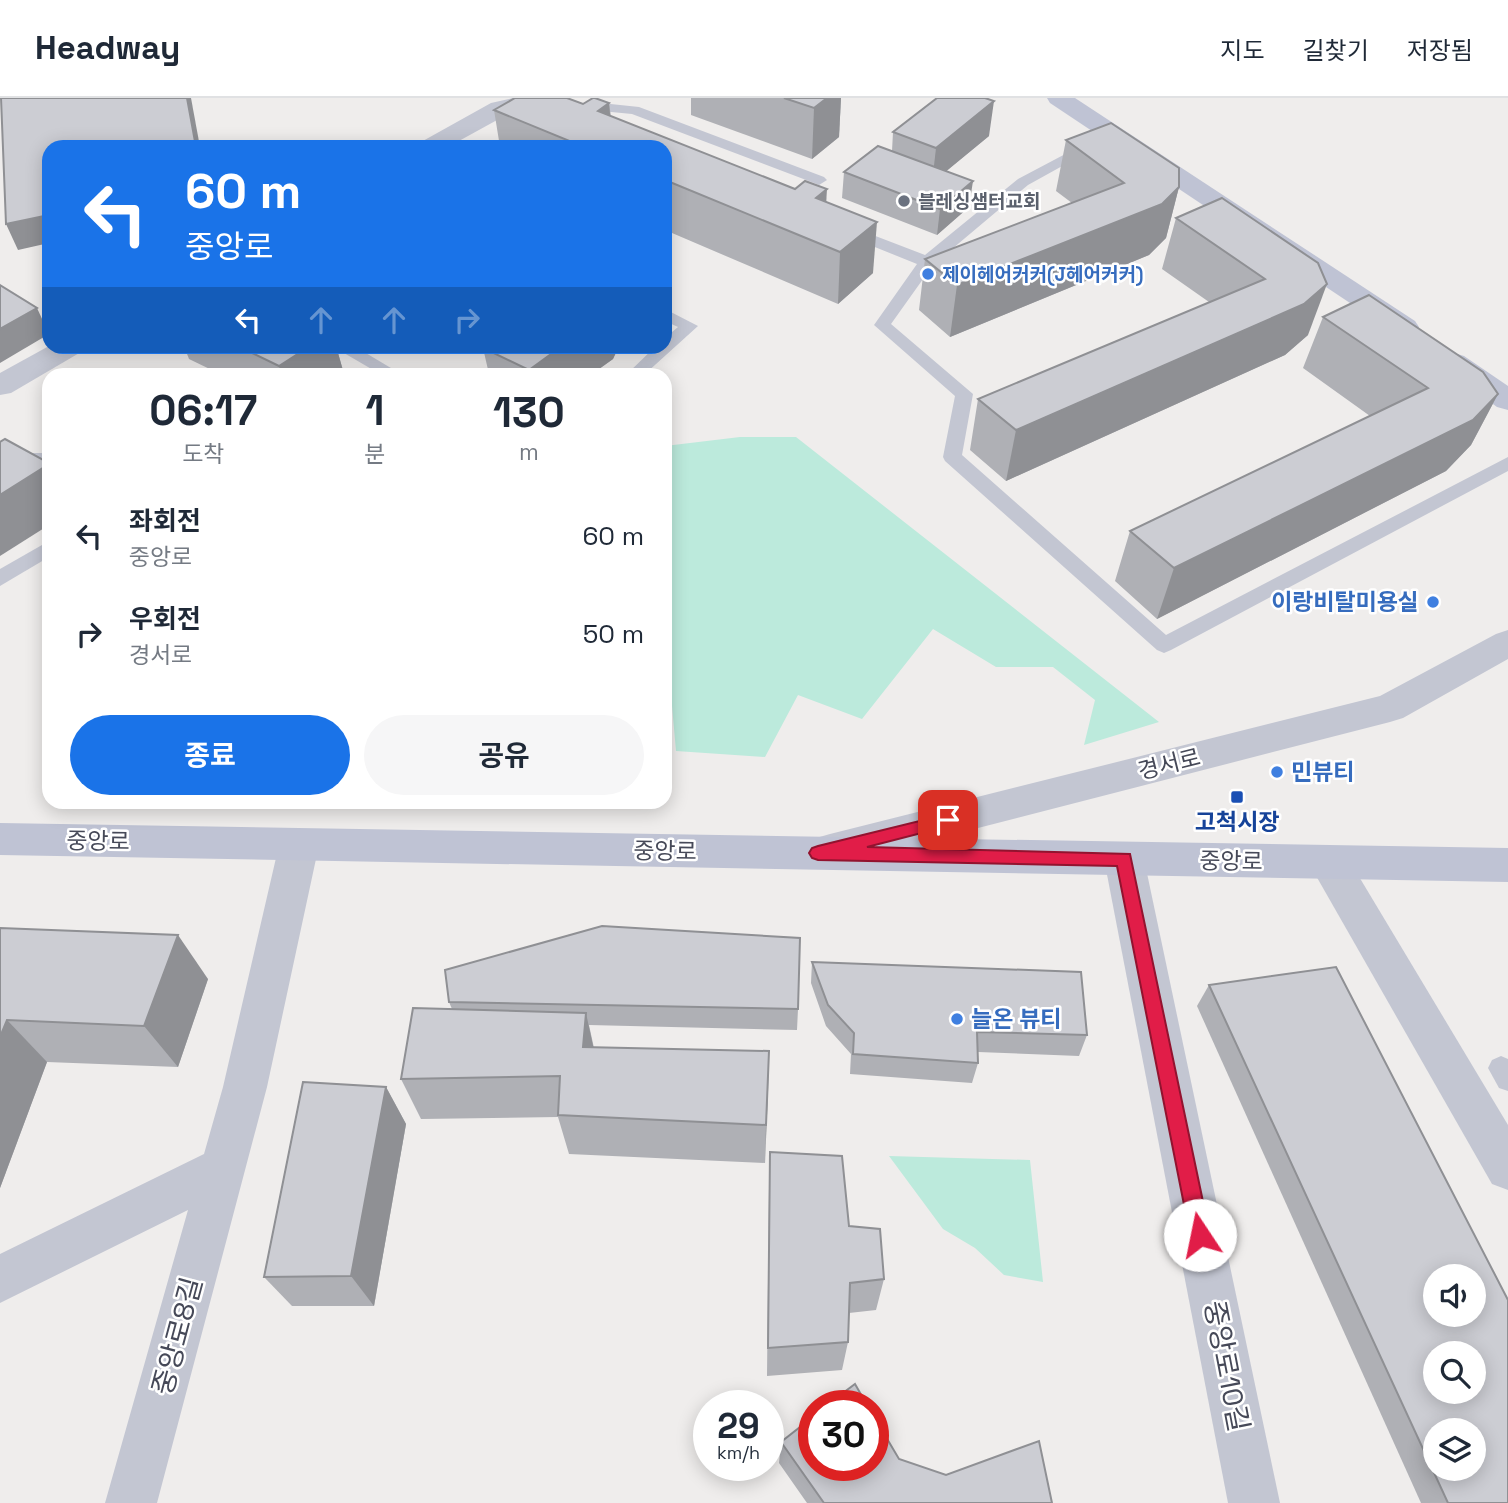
<!DOCTYPE html>
<html lang="ko">
<head>
<meta charset="utf-8">
<style>
  body { margin:0; font-family:"Space Grotesk","Noto Sans KR",sans-serif; background:#f6f6f7; color:#1f2937; height:100vh; display:flex; flex-direction:column; font-size:26px; white-space:nowrap }
  * { box-sizing:border-box; margin:0 }
  p { font-size:23px; color:#747a83 }
  .icon { flex:none; width:38px; height:38px; fill:none; stroke:currentColor; stroke-width:2; stroke-linecap:round; stroke-linejoin:round }
  .map { position:relative; flex:1; overflow:hidden }
  .side { position:absolute; left:42px; top:270px; width:630px; height:441px; display:flex; flex-direction:column; background:#fff; border-radius:21px; box-shadow:0 4px 18px #0003 }
  .side>* { flex:none }
  .guide { position:absolute; left:42px; top:42px; width:630px; height:214px; border-radius:21px; box-shadow:0 4px 18px #0003; background:#1a73e8; color:#fff; overflow:hidden }
  .controls { position:absolute; left:1423px; top:1166px; display:grid; gap:14px }
  .controls a { display:grid; place-items:center; width:63px; height:63px; border-radius:50%; background:#fff; box-shadow:0 4px 18px #0003; font-size:35px }
  .speed { position:absolute; left:693px; top:1292px; display:flex; gap:14px; font-size:35px; font-weight:700; text-align:center }
  .speed>* { display:grid; place-content:center; width:91px; height:91px; border-radius:50%; background:#fff; box-shadow:0 4px 18px #0003; line-height:1 }
  .speed small { font-size:18px; font-weight:400 }
  .speed .limit { border:10px solid #d22; background:#fff; color:#111 }
  .pin { position:absolute; display:grid; place-items:center; width:60px; height:60px; color:#fff; margin:-30px; border-radius:14px; box-shadow:0 4px 10px #0006 }
  .me { position:absolute; width:77px; margin:-38px; rotate:349deg; stroke-linejoin:round; filter:drop-shadow(0 0 5px #0008) }
  .turn { display:flex; align-items:center; gap:24px; height:147px; padding:0 28px; font-size:32px }
  .turn .icon { width:91px; height:91px; stroke-width:2.5 }
  .turn b { display:block; font-size:49px; line-height:60px }
  .lanes { display:flex; align-items:center; height:66px; padding:0 28px; background:#0003; justify-content:center; gap:35px; direction:ltr }
  .lanes .off { opacity:.35 }
  .eta { display:flex; justify-content:space-evenly; align-items:center; height:119px; text-align:center }
  .eta b { font-size:42px; font-weight:700; line-height:49px }
  .action { display:flex; gap:14px; margin-top:auto; padding:14px 28px }
  .action a { flex:1; height:80px; border-radius:42px; background:#1a73e8; color:#fff; font-size:28px; font-weight:700; line-height:80px; text-align:center }
  .action a+a { background:#f6f6f7; color:#1f2937 }
  ul { padding:0; list-style:none }
  li { display:flex; align-items:center; gap:21px; height:98px; padding:0 28px }
  li div { flex:1 }
  li b { display:block; font-size:26px }
  li em { font-style:normal }
  header { display:flex; align-items:center; gap:42px; box-sizing:border-box; height:98px; padding:0 35px; background:#fff; border-bottom:2px solid #e0e1e3 }
  header strong { font-size:33px }
  nav { display:flex; gap:38px; margin-inline-start:auto; font-size:24px }
  .map>svg:first-child { display:block }
  .green { fill:#bceadc }
  .lines { fill:none; stroke-linecap:round; stroke-linejoin:round }
  .lane { fill:#c3c6d2; fill-rule:evenodd }
  .street { fill:#c3c6d2; fill-rule:evenodd }
  .secondary { fill:#bfc3d4; fill-rule:evenodd }
  .wall { fill:#afb0b5 }
  .shaded-wall { fill:#8f9094 }
  .building { fill:#cccdd3; stroke:#8f9094; stroke-width:2; fill-rule:evenodd }
  .route { fill:#e11d48; stroke:#92132f; stroke-width:2 }
  .worship-dot { fill:#6b7280; stroke:#fff; stroke-width:2.5 }
  .shop-dot { fill:#3f7fe0; stroke:#fff; stroke-width:2.5 }
  .transit-dot { fill:#1a4fb4; stroke:#fff; stroke-width:2.5 }
  .labels { text-anchor:middle; stroke-width:5; stroke-linejoin:round; paint-order:stroke }
  .far-worship-label { font-size:19px; font-weight:bold; fill:#5b616d; stroke:#fff; text-anchor:start }
  .far-shop-label { font-size:19px; font-weight:bold; fill:#366cbe; stroke:#fff; text-anchor:start }
  .shop-label { font-size:23px; font-weight:bold; fill:#366cbe; stroke:#fff; text-anchor:start }
  .street-label { font-size:23px; fill:#464958; stroke:#fff }
  .transit-label { font-size:23px; font-weight:bold; fill:#164399; stroke:#fff }
  .near-street-label { font-size:28px; fill:#464958; stroke:#fff }
</style>
</head>
<body>
<header>
<strong>Headway</strong>
<nav><a>지도</a><a>길찾기</a><a>저장됨</a></nav>
</header>
<div class="map">
<svg width="1508" height="1405" viewBox="0 0 1508 1405">
  <rect width="100%" height="100%" fill="#efedec"/>
  <!-- green -->
  <g class="green">
    <polygon points="740,339 796,339 1159,624 1084,647 1095,602 1053,569 996,569 933,531 862,621 798,597 765,659 676,653 665,529 665,348"/>
    <polygon points="889,1058 1030,1062 1043,1184 1004,1177 975,1150 943,1131"/>
  </g>
  <g class="lines">
    <!-- lane -->
    <g class="lane">
      <polygon points="601,5 639,9 824,79 827,82 819,87 814,85 632,16 601,13 580,18 573,14 575,11"/>
      <polygon points="1088,44 1095,48 1093,51 1028,87 933,167 891,226 973,296 962,357 1166,537 1508,359 1508,373 1171,552 1164,555 1157,552 945,363 943,359 955,298 874,227 917,166 840,135 838,132 846,127 852,129 925,157 1018,81"/>
      <polygon points="665,211 698,228 645,276 627,276 656,248 665,248 665,240 678,229 665,223"/>
      <polygon points="332,248 354,248 401,276 380,276"/>
      <rect x="0" y="355" width="49" height="12"/>
      <polygon points="49,443 49,459 0,488 0,471"/>
      <polygon points="1501,958 1508,961 1508,993 1499,990 1488,970 1492,962"/>
    </g>
    <!-- street -->
    <g class="street">
      <polygon points="513,0 559,0 556,5 508,16 448,49 417,49 421,44 491,5"/>
      <polygon points="49,248 85,248 81,254 11,295 0,297 0,275"/>
      <polygon points="1508,532 1508,561 1403,620 1390,624 830,768 816,764 810,752 816,740 830,736 1380,598 1496,536"/>
      <polygon points="299,731 313,735 319,747 267,989 157,1405 105,1405 188,1112 0,1205 0,1156 204,1056 223,989 279,747 285,735"/>
      <polygon points="1124,744 1138,749 1144,761 1280,1405 1228,1405 1104,761 1110,749"/>
      <polygon points="1329,747 1343,752 1508,1027 1508,1092 1492,1086 1315,776 1309,764 1315,752"/>
    </g>
    <!-- secondary -->
    <g class="secondary">
      <polygon points="1047,0 1075,0 1415,223 1419,229 1415,235 1405,238 1395,235 1050,5"/>
      <polygon points="1454,255 1464,258 1508,288 1508,312 1497,309 1444,270 1439,264 1444,258"/>
      <polygon points="0,725 1508,750 1508,784 0,757"/>
    </g>
  </g>
  <!-- wall -->
  <g class="wall">
    <polygon points="691,0 841,0 839,39 812,61 691,17"/>
    <polygon points="609,5 611,18 826,104 873,175 838,206 665,132 665,49 500,49 494,12"/>
    <polygon points="893,34 989,38 946,73 969,109 937,137 842,100 844,74 892,53"/>
    <polygon points="1066,42 1179,89 1166,140 1149,157 950,239 919,212 925,161 1072,105 1056,93"/>
    <polygon points="1222,100 1308,237 1285,257 1006,383 970,352 978,301 1209,204 1162,171 1176,120"/>
    <polygon points="1323,219 1498,296 1471,347 1446,373 1157,521 1115,483 1130,433 1370,318 1303,270"/>
    <polygon points="184,248 336,248 344,276 220,276 189,261"/>
    <polygon points="485,248 619,248 613,261 592,276 489,276 483,250"/>
    <polygon points="0,830 208,881 178,969 47,964 0,1090"/>
    <polygon points="812,864 1087,937 1079,958 978,954 978,965 972,985 850,976 851,956 826,928 811,885"/>
    <polygon points="1209,887 1508,1405 1421,1405 1197,908"/>
    <polygon points="449,904 798,911 797,932 589,927 594,950 769,953 765,1065 569,1056 558,1019 421,1021 401,981 452,911"/>
    <polygon points="386,989 406,1026 374,1208 292,1208 264,1179"/>
    <polygon points="769,1091 849,1128 884,1181 876,1212 849,1215 848,1244 842,1272 767,1278"/>
    <polygon points="781,1344 899,1361 946,1377 1052,1405 807,1405 779,1365"/>
  </g>
  <!-- shaded-wall -->
  <g class="shaded-wall">
    <polygon points="187,0 191,0 200,49 196,49"/>
    <polygon points="827,0 841,0 839,39 812,61 814,10"/>
    <polygon points="994,3 989,38 932,85 936,50"/>
    <polygon points="609,5 613,49 598,13"/>
    <polygon points="973,83 969,109 937,137 940,111"/>
    <polygon points="1179,89 1166,140 1149,157 950,239 957,187"/>
    <polygon points="827,91 824,142 816,100"/>
    <polygon points="49,117 49,145 18,152 6,126"/>
    <polygon points="877,124 873,175 838,206 840,154"/>
    <polygon points="1327,186 1308,237 1285,257 1006,383 1016,332"/>
    <polygon points="37,210 49,236 0,265 0,231"/>
    <polygon points="310,248 336,248 344,276 281,276 279,268"/>
    <polygon points="562,248 619,248 613,261 592,276 530,276 529,272"/>
    <polygon points="1498,296 1471,347 1446,373 1157,521 1174,470"/>
    <polygon points="49,366 49,427 0,458 0,397"/>
    <polygon points="178,837 208,881 178,969 144,928"/>
    <polygon points="586,915 595,957 583,949"/>
    <polygon points="7,922 47,964 0,1090 0,939"/>
    <polygon points="769,953 768,994 765,1065 766,1027"/>
    <polygon points="386,989 406,1026 374,1208 351,1178"/>
  </g>
  <!-- building -->
  <g class="building">
    <polygon points="1,0 187,0 196,49 49,49 49,117 6,126"/>
    <polygon points="515,0 567,0 583,6 593,0 595,0 609,5 598,13 795,91 805,83 827,91 816,100 877,124 840,154 665,82 665,49 584,49 494,12"/>
    <polygon points="784,0 827,0 814,10"/>
    <polygon points="937,0 985,0 994,3 936,50 893,34"/>
    <polygon points="1111,25 1179,70 1179,89 1162,106 957,187 925,161 1124,85 1066,42"/>
    <polygon points="878,48 973,83 940,111 844,74"/>
    <polygon points="1222,100 1318,165 1327,186 1304,206 1016,332 978,301 1265,181 1176,120"/>
    <polygon points="0,187 37,210 0,231"/>
    <polygon points="1369,197 1483,274 1498,296 1473,322 1174,470 1130,433 1428,290 1323,219"/>
    <polygon points="238,248 310,248 279,268"/>
    <polygon points="485,248 562,248 529,272 483,250"/>
    <polygon points="5,341 49,365 49,366 0,397 0,344"/>
    <polygon points="602,828 800,840 798,911 449,904 445,872"/>
    <polygon points="0,830 178,837 144,928 7,922 0,939"/>
    <polygon points="812,864 1081,874 1087,937 977,934 978,965 853,956 854,935 828,907"/>
    <path d="M1336,869L1508,1202V1405H1448L1209,887ZM1435,1178H1474V1216H1435ZM1435,1255H1474V1293H1435ZM1435,1332H1474V1370H1435Z"/>
    <polygon points="413,910 586,915 583,949 769,953 766,1027 558,1017 560,978 401,981"/>
    <polygon points="303,984 386,989 351,1178 264,1179"/>
    <polygon points="770,1054 842,1058 849,1128 880,1131 884,1181 850,1185 848,1244 768,1250"/>
    <polygon points="855,1286 867,1307 827,1307"/>
    <polygon points="873,1317 899,1361 946,1377 1039,1343 1052,1405 824,1405 781,1344 814,1318 814,1367 873,1367"/>
  </g>
  <!-- route -->
  <polygon class="route" points="948,716 953,718 956,722 953,727 867,749 1130,756 1210,1137 1207,1144 1200,1146 1193,1144 1190,1137 1117,768 818,762 812,760 809,755 812,750 818,748"/>
  <!-- markers -->
  <circle class="worship-dot" cx="904" cy="103" r="7"/>
  <g class="shop-dot">
    <circle cx="928" cy="176" r="7"/>
    <circle cx="1433" cy="504" r="7"/>
    <circle cx="1277" cy="674" r="7"/>
    <circle cx="957" cy="921" r="7"/>
  </g>
  <rect class="transit-dot" x="1230" y="692" width="14" height="14" rx="3.5"/>
  <g class="labels">
    <!-- far-worship labels -->
    <g class="far-worship-label">
      <text x="918" y="110">블레싱샘터교회</text>
    </g>
    <!-- far-shop labels -->
    <g class="far-shop-label">
      <text x="942" y="183">제이헤어커커(J헤어커커)</text>
    </g>
    <!-- shop labels -->
    <g class="shop-label">
      <text x="1419" y="512" text-anchor="end">이랑비탈미용실</text>
      <text x="1291" y="682">민뷰티</text>
      <text x="971" y="929">늘온 뷰티</text>
    </g>
    <!-- street labels -->
    <g class="street-label">
      <text transform="translate(1169 666) rotate(-14)" y="8">경서로</text>
      <text transform="translate(98 743) rotate(1)" y="8">중앙로</text>
      <text transform="translate(665 753) rotate(1)" y="8">중앙로</text>
      <text transform="translate(1231 763) rotate(1)" y="8">중앙로</text>
    </g>
    <!-- transit labels -->
    <g class="transit-label">
      <text x="1237" y="732">고척시장</text>
    </g>
    <!-- near-street labels -->
    <g class="near-street-label">
      <text transform="translate(177 1238) rotate(-75)" y="10">중앙로8길</text>
      <text transform="translate(1227 1268) rotate(79)" y="10">중앙로10길</text>
    </g>
  </g>
</svg>
<div class="controls">
<a><svg class="icon" aria-label="sound" viewBox="0 0 24 24"><path d="M4 9h4l5-4v14l-5-4H4zM17 9q2 3 0 6"/></svg></a>
<a><svg class="icon" aria-label="search" viewBox="0 0 24 24"><circle cx="10" cy="10" r="6"/><path d="M15 15l6 6"/></svg></a>
<a><svg class="icon" aria-label="layers" viewBox="0 0 24 24"><path d="M12 4l9 5-9 5-9-5zM3 14l9 5 9-5"/></svg></a>
</div>
<div class="speed"><div>29<small>km/h</small></div><div class="limit">30</div></div>
<div class="pin" style="left:948px;top:722px;background:#d93025"><svg class="icon" aria-label="arrive" viewBox="0 0 24 24"><path d="M6 21V4h12l-3 4 3 4H6"/></svg></div>
<svg class="me" style="left:1200px;top:1137px" viewBox="-20 -20 40 40"><circle r="19" fill="#fff"/><path d="M0-13L10 11 0 6-10 11z" fill="#e11d48"/></svg>
<div class="guide">
<div class="turn"><svg class="icon" aria-label="left" viewBox="0 0 24 24"><path d="M17 20v-9H6M10 6l-5 5 5 5"/></svg><div><b>60 m</b>중앙로</div></div>
<div class="lanes"><svg class="icon" aria-label="left" viewBox="0 0 24 24"><path d="M17 20v-9H6M10 6l-5 5 5 5"/></svg><svg class="icon off" aria-label="ahead" viewBox="0 0 24 24"><path d="M12 20V5M6 11l6-6 6 6"/></svg><svg class="icon off" aria-label="ahead" viewBox="0 0 24 24"><path d="M12 20V5M6 11l6-6 6 6"/></svg><svg class="icon off" aria-label="right" viewBox="0 0 24 24"><path d="M7 20v-9h11M14 6l5 5-5 5"/></svg></div>
</div>
<section class="side">
<div class="eta">
<div><b>06:17</b><p>도착</p></div>
<div><b>1</b><p>분</p></div>
<div><b>130</b><p>m</p></div>
</div>
<ul>
<li><svg class="icon" aria-label="left" viewBox="0 0 24 24"><path d="M17 20v-9H6M10 6l-5 5 5 5"/></svg><div><b>좌회전</b><p>중앙로</p></div><em>60 m</em></li>
<li><svg class="icon" aria-label="right" viewBox="0 0 24 24"><path d="M7 20v-9h11M14 6l5 5-5 5"/></svg><div><b>우회전</b><p>경서로</p></div><em>50 m</em></li>
</ul>
<div class="action"><a>종료</a><a>공유</a></div>
</section>
</div>
</body>
</html>
